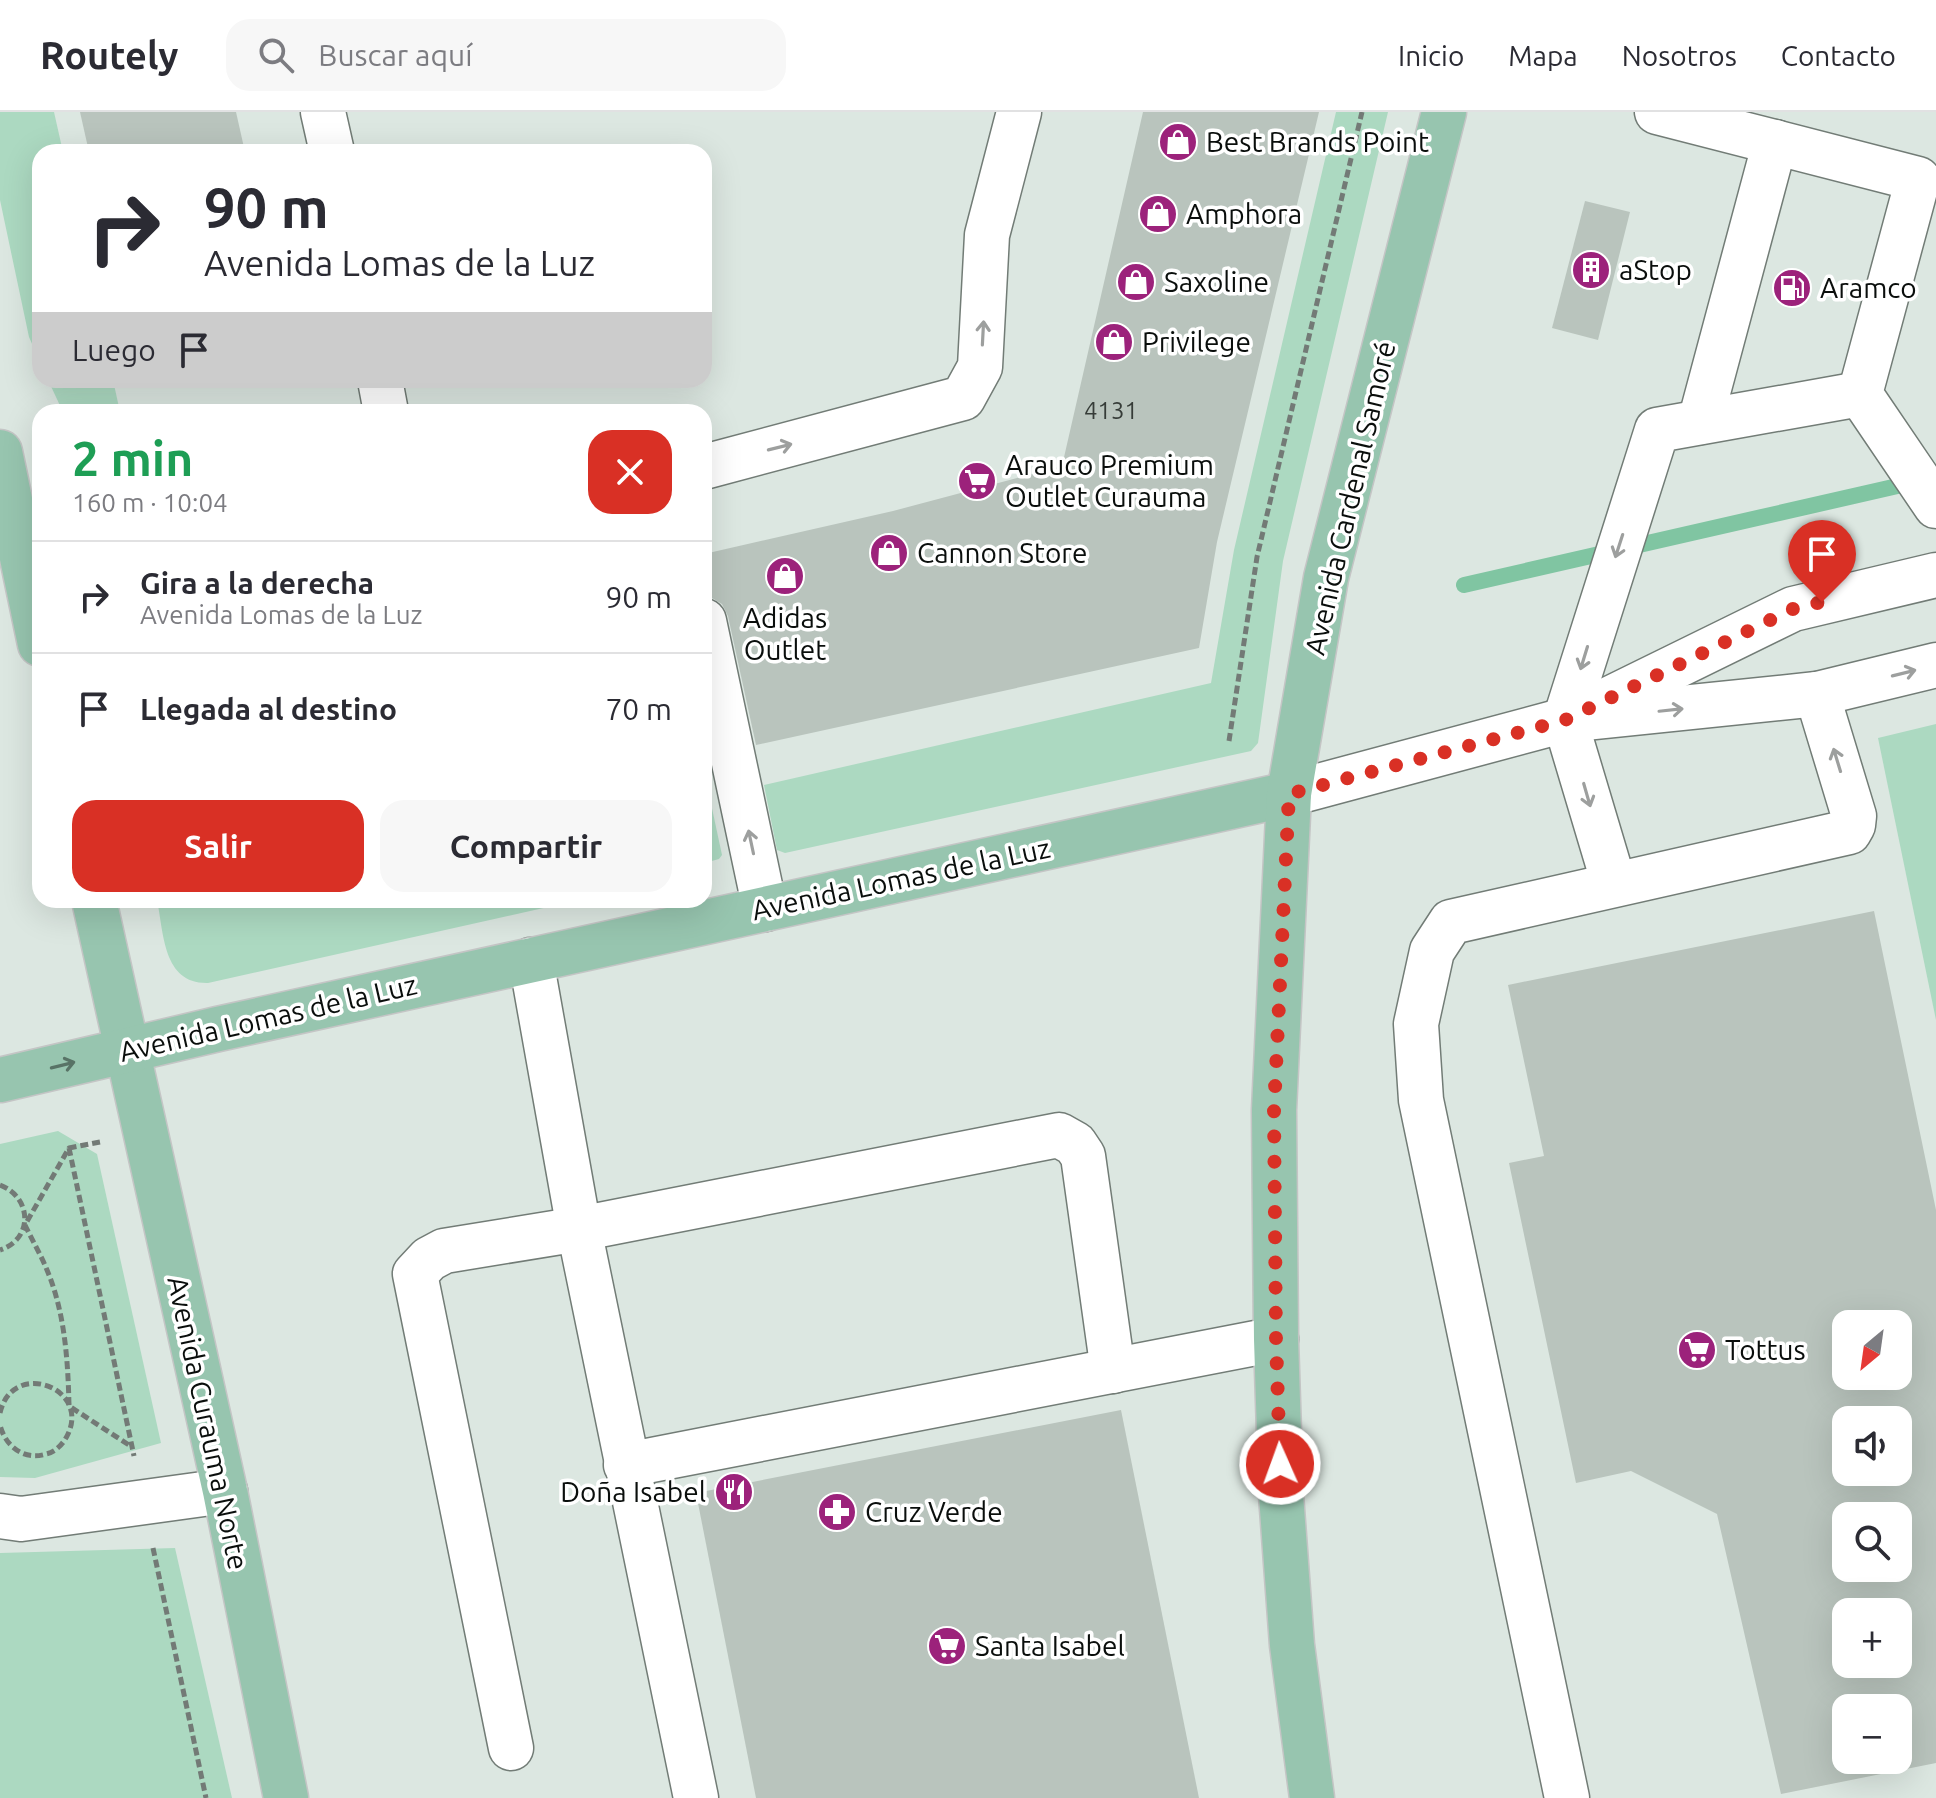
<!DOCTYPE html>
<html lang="es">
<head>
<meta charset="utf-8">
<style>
  body { margin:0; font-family:Ubuntu,sans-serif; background:#f7f7f7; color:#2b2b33; height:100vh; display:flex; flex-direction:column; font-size:30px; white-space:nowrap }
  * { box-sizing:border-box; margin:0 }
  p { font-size:26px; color:#7c7c81 }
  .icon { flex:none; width:44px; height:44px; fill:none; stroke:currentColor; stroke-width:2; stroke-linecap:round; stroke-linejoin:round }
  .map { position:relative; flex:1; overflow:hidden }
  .details { position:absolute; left:32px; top:292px; width:680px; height:504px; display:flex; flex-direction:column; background:#fff; border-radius:24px; box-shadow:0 8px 32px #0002 }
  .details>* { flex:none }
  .guide { position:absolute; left:32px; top:32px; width:680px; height:244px; border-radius:24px; box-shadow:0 8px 32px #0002; background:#fff; color:#2b2b33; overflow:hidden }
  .needle { width:52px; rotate:209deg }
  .controls { position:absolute; left:1832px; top:1198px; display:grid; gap:16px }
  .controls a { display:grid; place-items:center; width:80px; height:80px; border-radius:16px; background:#fff; box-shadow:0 8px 32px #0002; font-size:40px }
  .pin { position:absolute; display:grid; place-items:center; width:68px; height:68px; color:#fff; margin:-82px -34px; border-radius:50% 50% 50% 0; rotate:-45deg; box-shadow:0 0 8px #0007 }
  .pin .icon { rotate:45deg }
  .me { position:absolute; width:88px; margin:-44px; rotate:358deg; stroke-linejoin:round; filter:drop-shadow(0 0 6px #0008) }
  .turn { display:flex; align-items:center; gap:28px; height:168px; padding:0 40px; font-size:36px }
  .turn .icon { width:104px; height:104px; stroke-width:2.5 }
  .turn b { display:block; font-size:56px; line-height:68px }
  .then { display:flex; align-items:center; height:76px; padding:0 40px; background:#0003; gap:16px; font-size:30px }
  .round { display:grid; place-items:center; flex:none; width:84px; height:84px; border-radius:24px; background:#f7f7f7 }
  .overview { display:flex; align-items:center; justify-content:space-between; height:136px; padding:0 40px }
  h1 { font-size:48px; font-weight:700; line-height:60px; color:#1e9e55 }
  .action { display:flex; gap:16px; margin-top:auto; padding:16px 40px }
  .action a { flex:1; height:92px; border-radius:24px; background:#d93025; color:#fff; font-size:32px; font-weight:700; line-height:92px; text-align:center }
  .action a+a { background:#f7f7f7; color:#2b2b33 }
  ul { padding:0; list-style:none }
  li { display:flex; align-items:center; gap:24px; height:112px; padding:0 40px; border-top:2px solid #e1e1e2 }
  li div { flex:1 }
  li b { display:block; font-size:30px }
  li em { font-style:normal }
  header { display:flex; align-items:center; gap:48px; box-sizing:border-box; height:112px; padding:0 40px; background:#fff; border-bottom:2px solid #e1e1e2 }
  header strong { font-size:38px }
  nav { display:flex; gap:44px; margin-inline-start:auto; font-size:28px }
  .search { width:560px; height:72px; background:#f7f7f7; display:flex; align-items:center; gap:20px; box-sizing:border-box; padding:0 28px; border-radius:24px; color:#7c7c81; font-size:30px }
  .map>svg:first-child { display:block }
  .green { fill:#acd9c1 }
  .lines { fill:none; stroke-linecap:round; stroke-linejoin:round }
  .stream { stroke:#80c5a2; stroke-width:16 }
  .building { fill:#b9c4bd; fill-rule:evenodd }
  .minor-casing { stroke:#727c76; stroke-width:47 }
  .major-casing { stroke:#c4c5c5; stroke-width:47 }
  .path { stroke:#737a76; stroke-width:5; stroke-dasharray:8 4; stroke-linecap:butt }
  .minor { stroke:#fff; stroke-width:44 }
  .major { stroke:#97c5af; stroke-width:44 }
  .oneway { stroke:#9d9f9e }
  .oneway2 { stroke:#587366 }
  .route { stroke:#d93025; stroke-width:14; stroke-dasharray:0 25.2 }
  .labels { text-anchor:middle; stroke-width:7; stroke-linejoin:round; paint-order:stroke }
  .number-label { font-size:24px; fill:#363c38 }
  .poi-label { font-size:28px; fill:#0a0e0c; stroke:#fff; text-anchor:start }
  .street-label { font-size:28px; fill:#0a0e0c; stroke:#fff }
</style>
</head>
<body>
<header>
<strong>Routely</strong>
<div class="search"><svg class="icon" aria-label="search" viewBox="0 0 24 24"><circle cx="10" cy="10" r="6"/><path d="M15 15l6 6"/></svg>Buscar aquí</div>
<nav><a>Inicio</a><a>Mapa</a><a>Nosotros</a><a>Contacto</a></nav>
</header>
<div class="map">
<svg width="1936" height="1686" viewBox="0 0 1936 1686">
  <rect width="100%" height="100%" fill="#dce7e1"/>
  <!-- green -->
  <g class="green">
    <polygon points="0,0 54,0 63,40 40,40 40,250 29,225 0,88"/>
    <polygon points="1336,0 1388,0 1283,449 1258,631 1251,639 785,741 777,738 764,673 1211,571 1234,438"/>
    <polygon points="48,268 113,268 120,300 63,300"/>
    <polygon points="1936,612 1936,908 1878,626"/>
    <polygon points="704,659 722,743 719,747 708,750 704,741"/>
    <path d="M157,788H579L208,871C163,872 164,822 157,788Z"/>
    <polygon points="58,1019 97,1042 161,1331 35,1366 0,1365 0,1032"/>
    <polygon points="175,1436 232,1686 0,1686 0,1441"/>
  </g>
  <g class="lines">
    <!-- stream -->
    <polyline class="stream" points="1464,473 1915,370"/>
  </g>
  <!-- building -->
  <g class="building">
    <polygon points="80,0 236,0 245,40 89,40"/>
    <polygon points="1143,0 1319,0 1217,430 1199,536 756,633 728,504 722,492 712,486 704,485 704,442 893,399 1062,354"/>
    <polygon points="1585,89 1630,100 1598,228 1552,216"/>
    <path d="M1874,799L1936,1098V1651L1781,1682L1717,1402L1631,1359L1576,1371L1509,1051L1544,1044L1508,873ZM1846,1212H1898V1264H1846ZM1846,1308H1898V1360H1846ZM1846,1404H1898V1456H1846ZM1846,1500H1898V1552H1846ZM1846,1596H1898V1648H1846Z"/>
    <polygon points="1121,1298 1199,1686 756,1686 696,1381"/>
  </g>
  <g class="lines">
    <defs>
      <g id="minor">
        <polyline points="323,0 332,40"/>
        <polyline points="1657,0 1918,67 1860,282 1936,394"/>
        <polyline points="380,268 386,300"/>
        <polyline points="1700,310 1775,30"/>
        <polyline points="704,355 963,286 980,255 987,123 1019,0"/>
        <polyline points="704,509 765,797"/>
        <polyline points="1593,595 1793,497 1936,463"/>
        <polyline points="1289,682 1565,608 1817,582 1936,553"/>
        <polyline points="1614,772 1565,608 1657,318 1860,282"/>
        <polyline points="531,848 579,1117 696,1686"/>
        <polyline points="626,1353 1276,1227"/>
        <polyline points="0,1404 21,1407 225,1379"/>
        <polyline points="511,1636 415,1162 429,1147 444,1139 579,1117 1059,1023 1075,1032 1083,1044 1113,1259"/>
        <polyline points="1567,1686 1421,988 1416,912 1432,839 1451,810 1849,720 1853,713 1854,704 1817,582"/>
      </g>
      <g id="major">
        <polyline points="0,340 40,532"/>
        <polyline points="94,788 225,1379 286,1686"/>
        <polyline points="0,968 218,917 1289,682"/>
        <polyline points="1312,1686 1292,1533 1281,1383 1276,1227 1274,998 1289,682 1326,466 1444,0"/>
      </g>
    </defs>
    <!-- minor casing -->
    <use href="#minor" class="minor-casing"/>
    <!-- major casing -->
    <use href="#major" class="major-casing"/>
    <!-- path -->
    <g class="path">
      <polyline points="1229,629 1257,445 1362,0"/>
      <path d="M100,1030L69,1036L25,1113C32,1128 41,1143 47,1158C65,1201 68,1249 69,1294L132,1335"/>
      <polyline points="69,1036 134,1344"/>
      <path d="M0,1073C32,1085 34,1127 0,1138"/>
      <path d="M0,1301C12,1247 90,1275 68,1322C64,1331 56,1340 46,1342C24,1349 5,1334 0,1313"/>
      <polyline points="153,1436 206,1686"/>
    </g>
    <!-- minor -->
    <use href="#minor" class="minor"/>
    <!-- major -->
    <use href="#major" class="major"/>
  </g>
  <!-- one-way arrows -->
  <defs><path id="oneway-shaft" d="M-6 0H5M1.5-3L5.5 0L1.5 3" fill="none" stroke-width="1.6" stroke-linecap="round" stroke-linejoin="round" transform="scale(2)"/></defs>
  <g class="oneway">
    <use href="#oneway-shaft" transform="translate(983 221) rotate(-87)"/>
    <use href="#oneway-shaft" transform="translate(780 335) rotate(-14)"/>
    <use href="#oneway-shaft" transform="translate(1619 434) rotate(108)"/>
    <use href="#oneway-shaft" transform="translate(1584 546) rotate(107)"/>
    <use href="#oneway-shaft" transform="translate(1904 561) rotate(-14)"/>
    <use href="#oneway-shaft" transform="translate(1671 598) rotate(-6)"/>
    <use href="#oneway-shaft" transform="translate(1837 648) rotate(-107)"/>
    <use href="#oneway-shaft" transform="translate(1587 683) rotate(74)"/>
    <use href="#oneway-shaft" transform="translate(751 730) rotate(-102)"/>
  </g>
  <use class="oneway2" href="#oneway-shaft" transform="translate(63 953) rotate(-14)"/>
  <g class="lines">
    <!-- route -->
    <polyline class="route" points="1280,1352 1276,1227 1274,998 1289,682 1565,608 1793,497 1822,490"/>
  </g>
  <!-- icons -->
  <defs>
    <symbol id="shop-disc" viewBox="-11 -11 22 22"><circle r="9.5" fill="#9c227b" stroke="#fff"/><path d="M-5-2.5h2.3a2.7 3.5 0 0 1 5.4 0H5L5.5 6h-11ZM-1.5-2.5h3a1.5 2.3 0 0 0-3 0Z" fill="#fff"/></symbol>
    <symbol id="building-disc" viewBox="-11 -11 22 22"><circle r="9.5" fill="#9c227b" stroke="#fff"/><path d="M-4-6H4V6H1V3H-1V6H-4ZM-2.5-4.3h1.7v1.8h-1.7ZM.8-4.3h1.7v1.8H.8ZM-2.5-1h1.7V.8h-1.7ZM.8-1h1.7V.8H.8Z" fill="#fff"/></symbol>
    <symbol id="fuel-disc" viewBox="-11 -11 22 22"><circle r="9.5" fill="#9c227b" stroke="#fff"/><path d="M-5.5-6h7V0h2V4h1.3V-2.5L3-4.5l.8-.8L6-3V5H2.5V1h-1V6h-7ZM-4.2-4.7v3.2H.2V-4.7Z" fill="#fff"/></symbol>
    <symbol id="supermarket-disc" viewBox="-11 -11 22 22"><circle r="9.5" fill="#9c227b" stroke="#fff"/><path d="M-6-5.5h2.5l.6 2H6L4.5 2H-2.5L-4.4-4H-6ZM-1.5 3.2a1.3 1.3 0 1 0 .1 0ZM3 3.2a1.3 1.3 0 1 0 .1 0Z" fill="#fff"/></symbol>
    <symbol id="restaurant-disc" viewBox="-11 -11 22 22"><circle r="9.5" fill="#9c227b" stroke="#fff"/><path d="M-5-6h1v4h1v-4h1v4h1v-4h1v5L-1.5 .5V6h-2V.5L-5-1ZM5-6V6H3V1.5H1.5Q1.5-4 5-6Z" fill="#fff"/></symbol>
    <symbol id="pharmacy-disc" viewBox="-11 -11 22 22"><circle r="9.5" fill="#9c227b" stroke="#fff"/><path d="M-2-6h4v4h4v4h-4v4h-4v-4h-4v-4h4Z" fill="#fff"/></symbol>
  </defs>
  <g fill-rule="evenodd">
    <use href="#shop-disc" x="1156" y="8" width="44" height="44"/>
    <use href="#shop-disc" x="1136" y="80" width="44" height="44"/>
    <use href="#building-disc" x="1569" y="136" width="44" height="44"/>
    <use href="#shop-disc" x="1114" y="148" width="44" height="44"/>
    <use href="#fuel-disc" x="1770" y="154" width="44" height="44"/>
    <use href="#shop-disc" x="1092" y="208" width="44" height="44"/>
    <use href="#supermarket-disc" x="955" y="347" width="44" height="44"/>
    <use href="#shop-disc" x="867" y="419" width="44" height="44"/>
    <use href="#shop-disc" x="763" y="442" width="44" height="44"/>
    <use href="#supermarket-disc" x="1675" y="1216" width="44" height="44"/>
    <use href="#restaurant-disc" x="712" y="1358" width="44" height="44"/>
    <use href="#pharmacy-disc" x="815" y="1378" width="44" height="44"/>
    <use href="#supermarket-disc" x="925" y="1512" width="44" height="44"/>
  </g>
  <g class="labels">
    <!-- number labels -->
    <g class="number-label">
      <text x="1111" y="307">4131</text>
    </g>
    <!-- poi labels -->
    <g class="poi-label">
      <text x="1206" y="40">Best Brands Point</text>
      <text x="1186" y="112">Amphora</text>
      <text x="1619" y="168">aStop</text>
      <text x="1164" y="180">Saxoline</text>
      <text x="1820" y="186">Aramco</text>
      <text x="1142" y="240">Privilege</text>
      <text x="1005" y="363">Arauco Premium<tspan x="1005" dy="32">Outlet Curauma</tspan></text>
      <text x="917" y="451">Cannon Store</text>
      <text x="785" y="516" text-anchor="middle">Adidas<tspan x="785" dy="32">Outlet</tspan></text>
      <text x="1725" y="1248">Tottus</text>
      <text x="706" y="1390" text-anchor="end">Doña Isabel</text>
      <text x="865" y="1410">Cruz Verde</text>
      <text x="975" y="1544">Santa Isabel</text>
    </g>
    <!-- street labels -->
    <g class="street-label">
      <text transform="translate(1350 386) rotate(-77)" y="10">Avenida Cardenal Samoré</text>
      <text transform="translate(901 767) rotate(-12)" y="10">Avenida Lomas de la Luz</text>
      <text transform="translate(268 906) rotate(-13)" y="10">Avenida Lomas de la Luz</text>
      <text transform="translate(208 1311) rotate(78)" y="10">Avenida Curauma Norte</text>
    </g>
  </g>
</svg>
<div class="controls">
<a><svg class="needle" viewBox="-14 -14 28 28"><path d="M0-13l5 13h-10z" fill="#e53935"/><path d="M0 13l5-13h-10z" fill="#7c7c81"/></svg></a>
<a><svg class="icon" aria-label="sound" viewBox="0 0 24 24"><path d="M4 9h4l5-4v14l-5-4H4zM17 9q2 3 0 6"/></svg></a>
<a><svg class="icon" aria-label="search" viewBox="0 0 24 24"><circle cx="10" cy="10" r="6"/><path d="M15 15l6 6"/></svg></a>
<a>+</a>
<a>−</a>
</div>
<div class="pin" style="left:1822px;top:490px;background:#d93025"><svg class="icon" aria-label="arrive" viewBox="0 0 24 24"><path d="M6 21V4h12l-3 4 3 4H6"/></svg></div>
<svg class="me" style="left:1280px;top:1352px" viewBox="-20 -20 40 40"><circle r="17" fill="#d93025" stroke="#fff" stroke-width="3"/><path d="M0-11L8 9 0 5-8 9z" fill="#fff"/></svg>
<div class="guide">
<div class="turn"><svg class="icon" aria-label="right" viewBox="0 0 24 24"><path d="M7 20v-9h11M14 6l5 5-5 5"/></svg><div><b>90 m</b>Avenida Lomas de la Luz</div></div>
<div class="then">Luego<svg class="icon" aria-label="arrive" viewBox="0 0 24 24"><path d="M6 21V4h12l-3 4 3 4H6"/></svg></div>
</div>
<section class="details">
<div class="overview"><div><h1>2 min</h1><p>160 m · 10:04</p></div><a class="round" style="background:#d93025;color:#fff"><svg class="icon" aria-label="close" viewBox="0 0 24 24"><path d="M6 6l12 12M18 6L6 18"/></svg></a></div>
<ul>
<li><svg class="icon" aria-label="right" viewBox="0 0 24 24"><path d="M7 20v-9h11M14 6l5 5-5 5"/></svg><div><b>Gira a la derecha</b><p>Avenida Lomas de la Luz</p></div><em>90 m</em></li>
<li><svg class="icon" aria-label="arrive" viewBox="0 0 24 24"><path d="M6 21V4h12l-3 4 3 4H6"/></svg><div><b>Llegada al destino</b></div><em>70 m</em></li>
</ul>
<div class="action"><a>Salir</a><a>Compartir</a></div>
</section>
</div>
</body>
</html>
